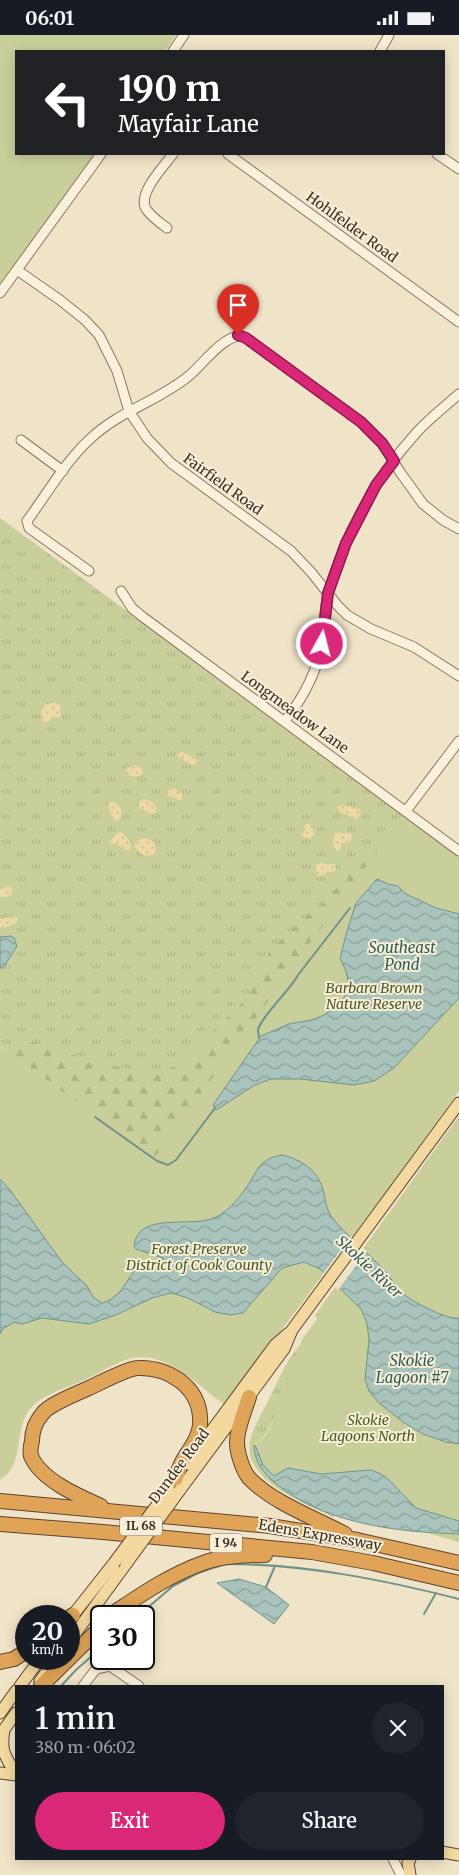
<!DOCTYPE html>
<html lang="en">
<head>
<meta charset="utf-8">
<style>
  body { margin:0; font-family:Merriweather,serif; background:#20242c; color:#f1f3f6; height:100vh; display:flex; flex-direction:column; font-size:19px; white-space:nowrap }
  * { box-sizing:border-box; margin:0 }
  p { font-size:16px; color:#9ea1a6 }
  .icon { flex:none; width:28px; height:28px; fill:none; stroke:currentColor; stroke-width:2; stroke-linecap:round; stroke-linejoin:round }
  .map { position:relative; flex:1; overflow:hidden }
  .drawer { position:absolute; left:15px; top:1650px; width:429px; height:175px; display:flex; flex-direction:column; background:#171b24; border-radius:0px; box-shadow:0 2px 12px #0003 }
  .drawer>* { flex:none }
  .top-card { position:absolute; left:15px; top:15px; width:430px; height:105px; border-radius:0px; box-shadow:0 2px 12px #0003; background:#202124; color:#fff; overflow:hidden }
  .speed { position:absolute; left:15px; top:1570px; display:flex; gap:10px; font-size:25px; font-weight:700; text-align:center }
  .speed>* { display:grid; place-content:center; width:65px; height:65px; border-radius:50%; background:#171b24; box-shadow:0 2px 12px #0003; line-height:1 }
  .speed small { font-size:12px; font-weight:400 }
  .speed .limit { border:2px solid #111; border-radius:8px; background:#fff; color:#111 }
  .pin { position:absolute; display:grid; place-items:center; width:42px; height:42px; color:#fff; margin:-51px -21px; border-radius:50% 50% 50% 0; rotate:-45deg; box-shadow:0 0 5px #0007 }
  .pin .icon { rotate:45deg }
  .me { position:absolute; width:55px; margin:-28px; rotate:7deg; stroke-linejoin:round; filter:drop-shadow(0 0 4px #0008) }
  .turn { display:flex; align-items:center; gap:18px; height:105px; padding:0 20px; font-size:22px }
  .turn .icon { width:65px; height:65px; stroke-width:2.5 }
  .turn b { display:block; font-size:35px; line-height:42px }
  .round { display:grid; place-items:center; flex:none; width:52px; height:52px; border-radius:26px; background:#20242c }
  .overview { display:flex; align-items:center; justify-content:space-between; height:85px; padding:0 20px }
  h1 { font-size:30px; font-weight:600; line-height:38px }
  .action { display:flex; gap:10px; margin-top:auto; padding:10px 20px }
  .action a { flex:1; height:58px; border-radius:30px; background:#db2777; color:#fff; font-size:20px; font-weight:600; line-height:58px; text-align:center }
  .action a+a { background:#20242c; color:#f1f3f6 }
  .status { display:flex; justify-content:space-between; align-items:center; height:35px; padding:0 25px; background:#171b24; direction:ltr }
  .status svg { height:14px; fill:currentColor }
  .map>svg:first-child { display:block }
  .grass { fill:url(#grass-tufts) }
  .forest { fill:url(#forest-firs) }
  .sand { fill:url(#sand-dots) }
  .green { fill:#c9cf9b }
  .water { fill:url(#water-waves); stroke:#6f938a }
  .pier { fill:#f0e4c8 }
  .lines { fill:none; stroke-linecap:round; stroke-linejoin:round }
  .stream { stroke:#6f938a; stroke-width:2 }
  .minor-casing { stroke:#8d765c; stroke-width:11 }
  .major-casing { stroke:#5b4430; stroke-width:13 }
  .highway-casing { stroke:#5b4430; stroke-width:16 }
  .minor { stroke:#faf1dc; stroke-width:9 }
  .major { stroke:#f3d9a0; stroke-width:11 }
  .highway { stroke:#e0a458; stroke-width:14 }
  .major-bridge-casing { stroke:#5b4430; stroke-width:13; stroke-linecap:butt }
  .major-bridge { stroke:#f3d9a0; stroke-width:11 }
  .route-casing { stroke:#8e194d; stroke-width:12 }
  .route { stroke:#db2777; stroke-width:9 }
  .labels { text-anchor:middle; stroke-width:4; stroke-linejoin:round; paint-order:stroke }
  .shield { fill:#f7eed8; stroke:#756857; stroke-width:1 }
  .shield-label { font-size:12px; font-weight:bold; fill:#3d2e20 }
  .street-label { font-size:14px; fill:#3d2e20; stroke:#f7eed8 }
  .park-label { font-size:14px; font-style:italic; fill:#4d5a26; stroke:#f7eed8 }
  .water-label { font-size:15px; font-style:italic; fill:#2f5d5a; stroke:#f7eed8 }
</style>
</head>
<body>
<div class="status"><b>06:01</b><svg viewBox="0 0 49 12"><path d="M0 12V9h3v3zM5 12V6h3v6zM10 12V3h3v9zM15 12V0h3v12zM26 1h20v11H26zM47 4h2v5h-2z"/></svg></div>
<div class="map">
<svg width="459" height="1840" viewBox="0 0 459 1840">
  <defs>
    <pattern id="grass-tufts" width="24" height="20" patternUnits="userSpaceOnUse" patternTransform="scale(1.25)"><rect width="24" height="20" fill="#c9cf9b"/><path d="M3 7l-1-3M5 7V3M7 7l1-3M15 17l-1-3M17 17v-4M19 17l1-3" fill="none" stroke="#aeb285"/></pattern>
    <pattern id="forest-firs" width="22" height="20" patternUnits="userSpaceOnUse" patternTransform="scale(1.25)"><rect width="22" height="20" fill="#c9cf9b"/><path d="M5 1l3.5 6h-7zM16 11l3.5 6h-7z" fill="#aeb285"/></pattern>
    <pattern id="sand-dots" width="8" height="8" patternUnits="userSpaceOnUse" patternTransform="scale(1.25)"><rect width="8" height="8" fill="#ecd9a5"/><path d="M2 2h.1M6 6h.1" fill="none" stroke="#cbbb8e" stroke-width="1.8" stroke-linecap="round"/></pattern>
    <pattern id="water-waves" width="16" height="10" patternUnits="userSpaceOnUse" patternTransform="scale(1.25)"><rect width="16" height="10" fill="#a9c4bc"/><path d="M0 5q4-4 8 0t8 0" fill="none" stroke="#8ba098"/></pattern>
  </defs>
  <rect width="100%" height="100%" fill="#f0e4c8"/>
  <!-- grass -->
  <g class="grass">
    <polygon points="0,483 404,779 154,1123 0,1011"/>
    <path d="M299,1311H303C296,1329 270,1407 254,1410C252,1445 309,1469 335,1481L332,1482C305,1468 242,1446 250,1406C253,1393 261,1380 267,1368C278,1347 283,1330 299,1311Z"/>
    <polygon points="427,1498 459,1499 459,1507"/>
  </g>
  <!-- forest -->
  <polygon class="forest" points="404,779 459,820 166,1138 5,1021 15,1011 34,1007 83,1023 140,1037 165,1035 180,1029 199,1014 214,995 250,960 269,917 302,884 322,869 361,826 384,795"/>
  <!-- sand -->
  <g class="sand">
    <polygon points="54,667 60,670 61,680 59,682 52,682 48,688 46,689 42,685 41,674 45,670"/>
    <path d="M181,717L192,721L197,725L196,730C189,731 185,724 178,722L177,719Z"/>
    <polygon points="134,730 141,733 143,736 141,740 134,742 127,739 126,736 127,733"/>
    <polygon points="175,754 182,759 182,765 179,765 167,760 168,755"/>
    <path d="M143,764C151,765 158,769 156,778L150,779L139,772L138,768Z"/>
    <polygon points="112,766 117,769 122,776 121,782 117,786 112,783 108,771 109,768"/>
    <polygon points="343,769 346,772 350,771 355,774 360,774 361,778 357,784 340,777 337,772"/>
    <polygon points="308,788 314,797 314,800 312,803 303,803 301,799 305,796 305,790"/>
    <polygon points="338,796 343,799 349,797 353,802 349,807 341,808 341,814 337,816 332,808 335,798"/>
    <polygon points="121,797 130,806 131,812 129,815 124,815 117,809 109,808 116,799"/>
    <polygon points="141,803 147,803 154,807 156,816 153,820 144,821 135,813 135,808"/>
    <polygon points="319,828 335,829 336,836 318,841 316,837 316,830"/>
    <polygon points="8,851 13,854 11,860 8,862 0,862 0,855"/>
    <polygon points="14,881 18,883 17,888 0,894 0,884"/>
  </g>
  <!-- green -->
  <g class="green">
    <polygon points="0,0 176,0 165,16 16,16 16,119 97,119 0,252"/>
    <path d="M404,779L459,820V1056L393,1147L225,1370C196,1350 163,1311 125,1325C109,1331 94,1342 77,1348C59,1356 37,1361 26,1380C15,1401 23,1432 0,1445V1011L154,1123Z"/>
    <path d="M459,1081V1494L294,1458L261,1432L254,1410C275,1406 292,1323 303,1303C307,1297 312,1291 317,1284L315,1280Z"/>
  </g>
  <!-- water -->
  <g class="water">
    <polygon points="377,844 388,849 398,851 404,858 436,873 459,879 459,963 394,1033 374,1046 354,1050 300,1044 271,1044 255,1050 216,1075 213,1070 261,1001 289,989 312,985 324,980 333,974 344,963 349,951 346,936 340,923 347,896 356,868"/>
    <polygon points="11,901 14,903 17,911 3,933 0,933 0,902"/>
    <path d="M283,1120C298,1124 315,1133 321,1149C326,1160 324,1170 331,1181C347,1202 367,1217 385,1236C391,1242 394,1251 401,1257C411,1266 446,1285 459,1283V1409L446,1407L423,1399L403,1387L379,1368L369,1356L365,1344L369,1305L367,1288L361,1274L320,1234L304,1227L282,1233L243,1278L230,1280L215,1277L188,1263L171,1258L152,1263L116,1280L89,1289L42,1283L22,1289L14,1287L3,1294L0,1299V1144L10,1155L62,1227L87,1251L93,1262L102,1268L110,1265L120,1257L136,1233L146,1228L163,1225V1223L136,1214L134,1211C138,1176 190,1193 214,1183C230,1176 243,1159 251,1145C255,1139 257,1133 262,1129C268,1123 275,1121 283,1120Z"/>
    <path d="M254,1410L256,1412L263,1430L274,1441L288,1433L321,1439L371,1435L381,1439L389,1445L416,1473L459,1486V1499C397,1497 326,1489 276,1449C264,1439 254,1427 254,1410Z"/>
    <polygon points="239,1544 266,1552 289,1570 274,1589 217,1548"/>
  </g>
  <!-- pier -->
  <polygon class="pier" points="351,1201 367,1216 338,1255 322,1240"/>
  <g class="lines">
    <!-- stream -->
    <g class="stream">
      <path d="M259,1003C259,1001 258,998 258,995C260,983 291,954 298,940L350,873"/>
      <polyline points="95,1082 157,1126 168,1130 176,1125 215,1073"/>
      <path d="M227,1529C305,1529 384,1545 459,1564"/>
      <polyline points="266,1552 275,1531"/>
      <polyline points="424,1579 436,1558"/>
      <polyline points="138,1581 173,1551 198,1538 222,1530"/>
      <polyline points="61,1651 77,1634 101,1613"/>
    </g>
    <defs>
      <g id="minor">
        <polyline points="173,16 184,0"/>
        <polyline points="380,16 389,0"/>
        <polyline points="228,119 459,287"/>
        <polyline points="437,119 459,134"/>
        <path d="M167,193C160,188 151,181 146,174C137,159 164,131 173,119"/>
        <polyline points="17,235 60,265 85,285 99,300 117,336 129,376 147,403 171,428 291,516 311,537 338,571 347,580 371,594 414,612 459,641"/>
        <polyline points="0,258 101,119"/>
        <polyline points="21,405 63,436"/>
        <path d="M89,536L29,493L27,486C47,459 65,427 90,404C119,376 159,366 190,340C203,329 229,293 246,303L361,387L382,408L400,437L423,469L443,485L459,494"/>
        <polyline points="121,556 132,573 143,582 459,816"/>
        <path d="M285,686C303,663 317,638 322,608C325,591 324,572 329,556C346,498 376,442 417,397C430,383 444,372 459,359"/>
        <polyline points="406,776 459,706"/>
        <polyline points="83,1651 96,1634 110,1631 139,1651"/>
        <polyline points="393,1824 401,1840"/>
      </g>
      <g id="major">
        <polyline points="187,1429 275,1310 289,1298"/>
        <polyline points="180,1455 284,1314 292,1295 459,1068"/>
        <polyline points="69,1585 114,1528"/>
        <polyline points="69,1607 126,1529"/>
        <polyline points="40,1646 56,1624"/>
        <polyline points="20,1651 40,1624"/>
        <polyline points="0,1678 16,1656"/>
        <path d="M4,1695C0,1718 6,1721 16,1740"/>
        <polyline points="0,1700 16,1678"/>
        <polyline points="0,1738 16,1740"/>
        <polyline points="442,1817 459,1820"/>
        <polyline points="410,1840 408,1828 410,1824"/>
      </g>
      <g id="highway">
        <path d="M249,1362C245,1376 237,1392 237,1407C237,1417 242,1434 249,1443C273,1468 315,1483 345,1499"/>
        <polyline points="0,1466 270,1491 357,1505 459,1528"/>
        <path d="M101,1471C78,1461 41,1445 31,1421C30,1417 31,1410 32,1406C32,1396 36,1386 43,1378C50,1369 78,1358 89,1353C100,1348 128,1333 138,1333C168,1332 198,1351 200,1382C202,1400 190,1413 182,1427C179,1433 177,1439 175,1445"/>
        <polyline points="0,1489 103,1497 312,1517 373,1528 459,1548"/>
        <path d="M112,1581L118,1575C145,1557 172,1539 203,1528C222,1521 245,1520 265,1520"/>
        <polyline points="69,1583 73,1580"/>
        <polyline points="0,1627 14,1624 26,1616"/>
        <polyline points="41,1651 101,1592"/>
      </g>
    </defs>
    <!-- minor casing -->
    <use href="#minor" class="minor-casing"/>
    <!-- major casing -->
    <use href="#major" class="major-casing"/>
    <!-- highway casing -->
    <use href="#highway" class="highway-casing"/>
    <!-- minor -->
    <use href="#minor" class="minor"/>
    <!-- major -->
    <use href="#major" class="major"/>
    <!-- highway -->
    <use href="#highway" class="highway"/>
    <defs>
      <g id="major-bridge">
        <polyline points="114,1528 169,1454"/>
        <polyline points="126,1529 180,1455"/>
      </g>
    </defs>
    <!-- major-bridge casing -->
    <use href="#major-bridge" class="major-bridge-casing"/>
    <!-- major-bridge -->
    <use href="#major-bridge" class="major-bridge"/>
  </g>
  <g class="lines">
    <defs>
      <polyline id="route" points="238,300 246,303 361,387 382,408 394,426 376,450 346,508 328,558 322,609"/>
    </defs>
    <!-- route casing -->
    <use href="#route" class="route-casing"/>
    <!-- route -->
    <use href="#route" class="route"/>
  </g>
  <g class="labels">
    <!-- shield labels -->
    <g class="shield">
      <rect x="120" y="1481.5" width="42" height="19" rx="4"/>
      <rect x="210" y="1498.5" width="32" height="19" rx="4"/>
    </g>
    <g class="shield-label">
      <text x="141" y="1495">IL 68</text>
      <text x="226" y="1512">I 94</text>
    </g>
    <!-- street labels -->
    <g class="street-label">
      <text transform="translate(352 192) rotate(36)" y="5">Hohlfelder Road</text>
      <text transform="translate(223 449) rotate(36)" y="5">Fairfield Road</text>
      <text transform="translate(295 677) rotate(36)" y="5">Longmeadow Lane</text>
      <text transform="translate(179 1431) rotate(-53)" y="5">Dundee Road</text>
      <text transform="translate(320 1500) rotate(10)" y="5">Edens Expressway</text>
    </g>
    <!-- park labels -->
    <g class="park-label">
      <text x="374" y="958">Barbara Brown<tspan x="374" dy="16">Nature Reserve</tspan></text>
      <text x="199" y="1219">Forest Preserve<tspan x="199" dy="16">District of Cook County</tspan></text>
      <text x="368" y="1390">Skokie<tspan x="368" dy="16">Lagoons North</tspan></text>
    </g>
    <!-- water labels -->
    <g class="water-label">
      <text x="402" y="918">Southeast<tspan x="402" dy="17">Pond</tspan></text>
      <text transform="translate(369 1232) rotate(43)" y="5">Skokie River</text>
      <text x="412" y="1331">Skokie<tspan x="412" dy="17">Lagoon #7</tspan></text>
    </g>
  </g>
</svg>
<div class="speed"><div>20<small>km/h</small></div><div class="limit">30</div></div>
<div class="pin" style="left:238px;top:300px;background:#d93025"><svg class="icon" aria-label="arrive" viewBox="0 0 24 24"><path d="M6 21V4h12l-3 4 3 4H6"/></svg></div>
<svg class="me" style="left:322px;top:609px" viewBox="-20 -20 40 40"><circle r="17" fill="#db2777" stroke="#fff" stroke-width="3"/><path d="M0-11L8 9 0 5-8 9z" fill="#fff"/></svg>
<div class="top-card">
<div class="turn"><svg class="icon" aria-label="left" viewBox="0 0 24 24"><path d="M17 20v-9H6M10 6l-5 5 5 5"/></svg><div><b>190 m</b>Mayfair Lane</div></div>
</div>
<section class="drawer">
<div class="overview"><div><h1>1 min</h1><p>380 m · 06:02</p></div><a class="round"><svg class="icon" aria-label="close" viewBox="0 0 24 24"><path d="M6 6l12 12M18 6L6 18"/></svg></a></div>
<div class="action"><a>Exit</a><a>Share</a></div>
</section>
</div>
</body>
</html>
